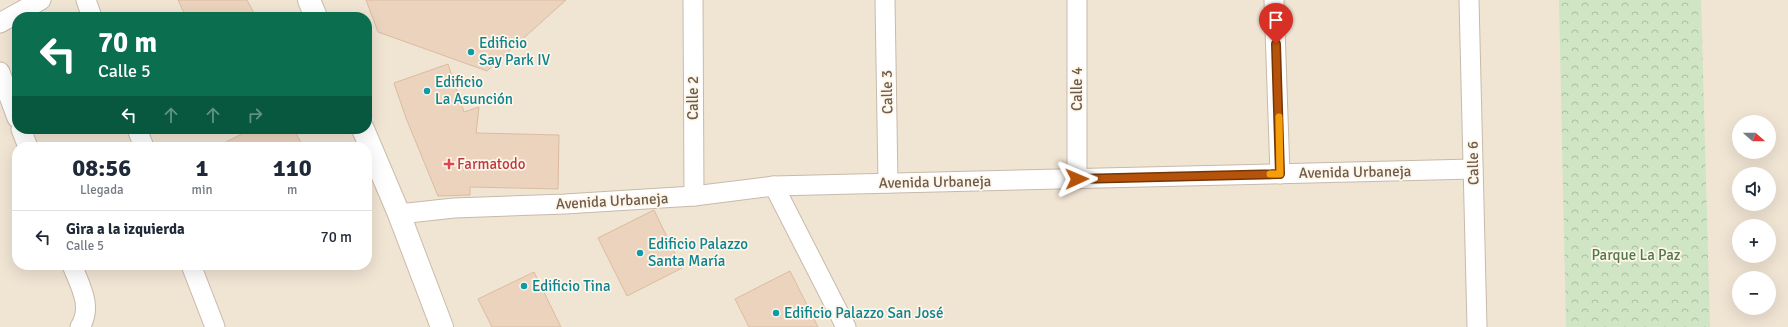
<!DOCTYPE html>
<html lang="es">
<head>
<meta charset="utf-8">
<style>
  body { margin:0; font-family:Signika,sans-serif; background:#f2f2f3; color:#1f2937; height:100vh; display:flex; flex-direction:column; font-size:15px; white-space:nowrap }
  * { box-sizing:border-box; margin:0 }
  p { font-size:13px; color:#747a83 }
  .icon { flex:none; width:22px; height:22px; fill:none; stroke:currentColor; stroke-width:2; stroke-linecap:round; stroke-linejoin:round }
  .map { position:relative; flex:1; overflow:hidden }
  .details { position:absolute; left:12px; top:142px; width:360px; height:128px; display:flex; flex-direction:column; background:#fff; border-radius:16px; box-shadow:0 4px 16px #0002 }
  .details>* { flex:none }
  .top-card { position:absolute; left:12px; top:12px; width:360px; height:122px; border-radius:16px; box-shadow:0 4px 16px #0002; background:#0b6e4f; color:#fff; overflow:hidden }
  .needle { width:26px; rotate:111deg }
  .tools { position:absolute; left:1732px; top:115px; display:grid; gap:8px }
  .tools a { display:grid; place-items:center; width:44px; height:44px; border-radius:50%; background:#fff; box-shadow:0 4px 16px #0002; font-size:20px }
  .pin { position:absolute; display:grid; place-items:center; width:34px; height:34px; color:#fff; margin:-41px -17px; border-radius:50% 50% 50% 0; rotate:-45deg; box-shadow:0 0 4px #0007 }
  .pin .icon { rotate:45deg }
  .me { position:absolute; width:44px; margin:-22px; rotate:89deg; stroke-linejoin:round; filter:drop-shadow(0 0 3px #0008) }
  .turn { display:flex; align-items:center; gap:14px; height:84px; padding:0 20px; font-size:18px }
  .turn .icon { width:52px; height:52px; stroke-width:2.5 }
  .turn b { display:block; font-size:28px; line-height:34px }
  .lanes { display:flex; align-items:center; height:38px; padding:0 20px; background:#0003; justify-content:center; gap:20px; direction:ltr }
  .lanes .off { opacity:.35 }
  .eta { display:flex; justify-content:space-evenly; align-items:center; height:68px; text-align:center }
  .eta b { font-size:24px; font-weight:800; line-height:28px }
  ul { padding:0; list-style:none }
  li { display:flex; align-items:center; gap:12px; height:52px; padding:0 20px; border-top:1px solid #e0e1e3 }
  li div { flex:1 }
  li b { display:block; font-size:15px }
  li em { font-style:normal }
  .map>svg:first-child { display:block }
  .residential { fill:#f0e4d3; fill-rule:evenodd }
  .park { fill:url(#park-crowns) }
  .building { fill:#ebd3be; stroke:#dcbba0 }
  .lines { fill:none; stroke-linecap:round; stroke-linejoin:round }
  .minor-casing { stroke:#c8baab; stroke-width:21 }
  .secondary-casing { stroke:#cbbbaa; stroke-width:24 }
  .minor { stroke:#fff; stroke-width:19 }
  .secondary { stroke:#fff; stroke-width:22 }
  .route-casing { stroke:#753606; stroke-width:10 }
  .route { stroke:#b45309; stroke-width:7 }
  .slow { stroke:#f59e0b; stroke-width:7 }
  .culture-dot { fill:#0f9aa8; stroke:#fdf6e9; stroke-width:1.5 }
  .health-dot { fill:#e0444e; stroke:#fdf6e9; stroke-width:1.5 }
  .labels { text-anchor:middle; stroke-width:3.5; stroke-linejoin:round; paint-order:stroke }
  .culture-label { font-size:15px; fill:#0d838f; stroke:#fdf6e9; text-anchor:start }
  .street-label { font-size:15px; fill:#6e5b4c; stroke:#fdf6e9 }
  .health-label { font-size:15px; fill:#be3a42; stroke:#fdf6e9; text-anchor:start }
  .park-label { font-size:15px; fill:#547849; stroke:#fdf6e9 }
</style>
</head>
<body>
<div class="map">
<svg width="1788" height="327" viewBox="0 0 1788 327">
  <defs>
    <pattern id="park-crowns" width="20" height="18" patternUnits="userSpaceOnUse"><rect width="20" height="18" fill="#cfe5c4"/><path d="M2 6a3 3 0 1 1 6 0M12 15a3 3 0 1 1 6 0" fill="none" stroke="#acbda1"/></pattern>
  </defs>
  <rect width="100%" height="100%" fill="#f9f2e3"/>
  <!-- residential -->
  <path class="residential" d="M0,0H1788V327H0ZM17,17H367V129H17ZM1739,122H1769V152H1739ZM17,147H367V265H17ZM1739,174H1769V204H1739ZM1739,226H1769V256H1739ZM1739,278H1769V308H1739Z"/>
  <!-- park -->
  <polygon class="park" points="1559,0 1701,0 1710,327 1566,327"/>
  <!-- building -->
  <g class="building">
    <polygon points="178,0 247,0 256,17 186,17"/>
    <polygon points="366,0 566,0 487,71 378,32"/>
    <polygon points="448,64 464,112 479,107 476,133 559,135 558,189 470,187 470,195 438,196 406,118 394,83"/>
    <polygon points="252,129 294,129 303,147 216,147"/>
    <polygon points="654,210 682,268 627,296 598,238"/>
    <polygon points="790,271 818,327 749,327 735,299"/>
    <polygon points="534,272 561,327 492,327 478,299"/>
  </g>
  <g class="lines">
    <defs>
      <g id="minor">
        <polyline points="86,0 92,17"/>
        <polyline points="693,0 694,196"/>
        <polyline points="885,0 888,183"/>
        <polyline points="1274,0 1280,174"/>
        <polyline points="1469,0 1477,327"/>
        <polyline points="0,23 41,0"/>
        <polyline points="0,72 17,118"/>
        <polyline points="21,129 28,147"/>
        <polyline points="137,129 144,147"/>
        <polyline points="1077,179 1077,0"/>
        <polyline points="774,186 846,327"/>
        <polyline points="399,214 454,208 565,204 694,196 774,186 1473,169"/>
        <path d="M72,265C80,286 93,306 80,327"/>
        <polyline points="191,265 215,327"/>
      </g>
      <g id="secondary">
        <polyline points="309,0 316,17"/>
        <polyline points="363,129 399,214 442,327"/>
      </g>
    </defs>
    <!-- minor casing -->
    <use href="#minor" class="minor-casing"/>
    <!-- secondary casing -->
    <use href="#secondary" class="secondary-casing"/>
    <!-- minor -->
    <use href="#minor" class="minor"/>
    <!-- secondary -->
    <use href="#secondary" class="secondary"/>
  </g>
  <g class="lines">
    <defs>
      <polyline id="route" points="1077,179 1280,174 1276,44"/>
    </defs>
    <!-- route casing -->
    <use href="#route" class="route-casing"/>
    <!-- route -->
    <use href="#route" class="route"/>
    <!-- slow -->
    <polyline class="slow" points="1270,174 1280,174 1279,117"/>
  </g>
  <!-- markers -->
  <g class="culture-dot">
    <circle cx="471" cy="52" r="4"/>
    <circle cx="427" cy="91" r="4"/>
    <circle cx="640" cy="253" r="4"/>
    <circle cx="524" cy="286" r="4"/>
    <circle cx="776" cy="313" r="4"/>
  </g>
  <path class="health-dot" d="M447 158h4v4h4v4h-4v4h-4v-4h-4v-4h4z"/>
  <g class="labels">
    <!-- culture labels -->
    <g class="culture-label">
      <text x="479" y="48">Edificio<tspan x="479" dy="17">Say Park IV</tspan></text>
      <text x="435" y="87">Edificio<tspan x="435" dy="17">La Asunción</tspan></text>
      <text x="648" y="249">Edificio Palazzo<tspan x="648" dy="17">Santa María</tspan></text>
      <text x="532" y="291">Edificio Tina</text>
      <text x="784" y="318">Edificio Palazzo San José</text>
    </g>
    <!-- street labels -->
    <g class="street-label">
      <text transform="translate(1077 89) rotate(-90)" y="5">Calle 4</text>
      <text transform="translate(887 92) rotate(-91)" y="5">Calle 3</text>
      <text transform="translate(693 98) rotate(-90)" y="5">Calle 2</text>
      <text transform="translate(1473 163) rotate(-91)" y="5">Calle 6</text>
      <text transform="translate(1355 172) rotate(-1)" y="5">Avenida Urbaneja</text>
      <text transform="translate(935 182) rotate(-1)" y="5">Avenida Urbaneja</text>
      <text transform="translate(612 201) rotate(-3)" y="5">Avenida Urbaneja</text>
    </g>
    <!-- health labels -->
    <g class="health-label">
      <text x="457" y="169">Farmatodo</text>
    </g>
    <!-- park labels -->
    <g class="park-label">
      <text x="1636" y="260">Parque La Paz</text>
    </g>
  </g>
</svg>
<div class="tools">
<a><svg class="needle" viewBox="-14 -14 28 28"><path d="M0-13l5 13h-10z" fill="#e53935"/><path d="M0 13l5-13h-10z" fill="#747a83"/></svg></a>
<a><svg class="icon" aria-label="sound" viewBox="0 0 24 24"><path d="M4 9h4l5-4v14l-5-4H4zM17 9q2 3 0 6"/></svg></a>
<a>+</a>
<a>−</a>
</div>
<div class="pin" style="left:1276px;top:44px;background:#d93025"><svg class="icon" aria-label="arrive" viewBox="0 0 24 24"><path d="M6 21V4h12l-3 4 3 4H6"/></svg></div>
<svg class="me" style="left:1077px;top:179px" viewBox="-20 -20 40 40"><path d="M0-17L14 15 0 8-14 15z" fill="#b45309" stroke="#fff" stroke-width="4"/></svg>
<div class="top-card">
<div class="turn"><svg class="icon" aria-label="left" viewBox="0 0 24 24"><path d="M17 20v-9H6M10 6l-5 5 5 5"/></svg><div><b>70 m</b>Calle 5</div></div>
<div class="lanes"><svg class="icon" aria-label="left" viewBox="0 0 24 24"><path d="M17 20v-9H6M10 6l-5 5 5 5"/></svg><svg class="icon off" aria-label="ahead" viewBox="0 0 24 24"><path d="M12 20V5M6 11l6-6 6 6"/></svg><svg class="icon off" aria-label="ahead" viewBox="0 0 24 24"><path d="M12 20V5M6 11l6-6 6 6"/></svg><svg class="icon off" aria-label="right" viewBox="0 0 24 24"><path d="M7 20v-9h11M14 6l5 5-5 5"/></svg></div>
</div>
<section class="details">
<div class="eta">
<div><b>08:56</b><p>Llegada</p></div>
<div><b>1</b><p>min</p></div>
<div><b>110</b><p>m</p></div>
</div>
<ul>
<li><svg class="icon" aria-label="left" viewBox="0 0 24 24"><path d="M17 20v-9H6M10 6l-5 5 5 5"/></svg><div><b>Gira a la izquierda</b><p>Calle 5</p></div><em>70 m</em></li>
</ul>
</section>
</div>
</body>
</html>
